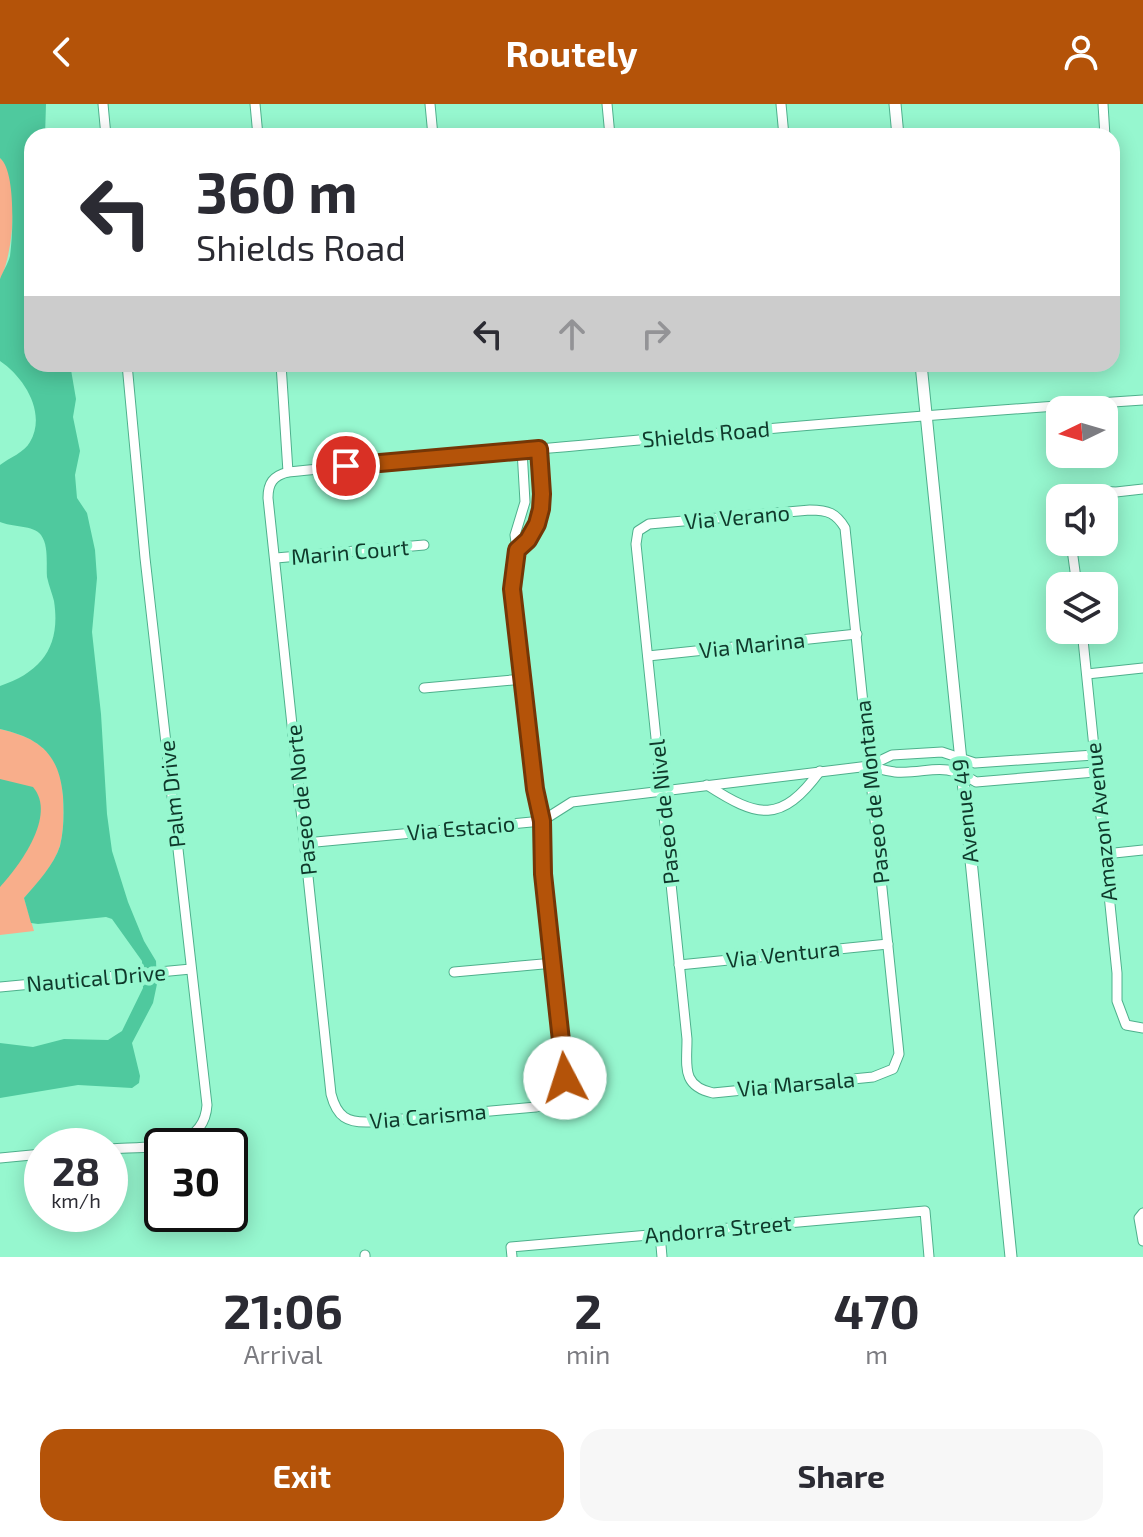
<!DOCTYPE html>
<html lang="en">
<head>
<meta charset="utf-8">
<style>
  body { margin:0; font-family:"Exo 2",sans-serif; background:#f7f7f7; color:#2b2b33; height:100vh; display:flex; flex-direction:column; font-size:30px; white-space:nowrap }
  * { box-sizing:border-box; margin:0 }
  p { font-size:26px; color:#7c7c81 }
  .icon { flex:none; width:44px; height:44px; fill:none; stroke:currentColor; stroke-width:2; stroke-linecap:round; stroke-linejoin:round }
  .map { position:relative; height:1153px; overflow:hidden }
  .side { display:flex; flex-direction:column; background:#fff; flex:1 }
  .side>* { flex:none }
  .hud { position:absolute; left:24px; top:24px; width:1096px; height:244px; border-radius:24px; box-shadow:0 4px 20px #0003; background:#fff; color:#2b2b33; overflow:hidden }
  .needle { width:52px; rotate:265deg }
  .buttons { position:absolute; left:1046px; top:292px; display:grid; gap:16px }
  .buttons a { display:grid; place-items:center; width:72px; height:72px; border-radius:16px; background:#fff; box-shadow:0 4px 20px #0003; font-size:40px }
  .speed { position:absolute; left:24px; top:1024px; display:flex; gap:16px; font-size:40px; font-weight:700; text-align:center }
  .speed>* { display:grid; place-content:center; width:104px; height:104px; border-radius:50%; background:#fff; box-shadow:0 4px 20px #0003; line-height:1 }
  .speed small { font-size:20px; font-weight:400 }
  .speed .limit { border:4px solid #111; border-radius:12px; background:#fff; color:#111 }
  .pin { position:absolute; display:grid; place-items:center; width:68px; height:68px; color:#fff; margin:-34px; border:4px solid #fff; border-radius:50%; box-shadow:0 2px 8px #0007 }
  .me { position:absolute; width:88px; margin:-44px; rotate:355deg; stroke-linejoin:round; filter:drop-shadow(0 0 6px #0008) }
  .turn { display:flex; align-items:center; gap:28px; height:168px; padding:0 40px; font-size:36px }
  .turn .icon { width:104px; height:104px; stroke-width:2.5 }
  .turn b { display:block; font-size:56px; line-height:68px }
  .lanes { display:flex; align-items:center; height:76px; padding:0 40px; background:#0003; justify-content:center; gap:40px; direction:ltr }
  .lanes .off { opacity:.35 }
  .eta { display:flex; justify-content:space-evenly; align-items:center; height:136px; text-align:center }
  .eta b { font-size:48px; font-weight:700; line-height:56px }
  .primary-button { display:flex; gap:16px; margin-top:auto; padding:16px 40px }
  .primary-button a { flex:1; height:92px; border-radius:24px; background:#b45309; color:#fff; font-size:32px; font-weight:700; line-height:92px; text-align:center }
  .primary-button a+a { background:#f7f7f7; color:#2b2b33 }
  header { display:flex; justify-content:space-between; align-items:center; height:104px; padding:0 40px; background:#b45309; color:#fff; font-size:36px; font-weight:700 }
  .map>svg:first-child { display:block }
  .green { fill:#f8ae8b }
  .water { fill:#4fc99e }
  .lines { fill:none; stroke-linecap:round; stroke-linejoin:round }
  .minor-casing { stroke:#4eb08c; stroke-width:11 }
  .tertiary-casing { stroke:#4eb08c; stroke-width:13 }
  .minor { stroke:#fff; stroke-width:9 }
  .tertiary { stroke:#fff; stroke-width:11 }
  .route-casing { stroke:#753606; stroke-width:20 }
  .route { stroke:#b45309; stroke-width:14 }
  .labels { text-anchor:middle; stroke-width:8; stroke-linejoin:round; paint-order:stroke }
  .street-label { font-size:22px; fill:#0f392b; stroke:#96f7cf }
</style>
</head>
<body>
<header><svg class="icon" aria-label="back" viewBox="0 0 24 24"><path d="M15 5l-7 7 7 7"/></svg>Routely<svg class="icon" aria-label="person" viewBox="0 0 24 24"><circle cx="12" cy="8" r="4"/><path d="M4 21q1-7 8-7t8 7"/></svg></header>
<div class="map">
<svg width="1143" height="1153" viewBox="0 0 1143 1153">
  <rect width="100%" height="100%" fill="#96f7cf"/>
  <!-- green -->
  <g class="green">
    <path d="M0,54C21,70 13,154 0,175Z"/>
    <path d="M0,625C40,634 60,650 63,692C64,708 64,726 60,742C54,761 37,780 24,794L34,827L0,831Z"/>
  </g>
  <!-- water -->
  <g class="water">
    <path d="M0,0H46L45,32H32V260H70L76,295L73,313L80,347L75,371L77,394L87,409L95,446L97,474L92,528L101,610L107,710L112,747L128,798L144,837L156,857L157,880L153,899L132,939L140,972L139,979L132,984L78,981L0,994V939L33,943L64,935L108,936L122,927L143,884L142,857L112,815L106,813L38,820L31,819L24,794C37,779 54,761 60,742C64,726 64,708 63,692C59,650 40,634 0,625V582C42,568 61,542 54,497C52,489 49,482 47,473C46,460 49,442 41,431C34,421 11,423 0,418V361C9,354 25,348 30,338C47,309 24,273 0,257C0,239 0,189 0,175C3,167 8,160 10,152C13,131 16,67 0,54Z"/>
    <path d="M0,675L33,683C57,711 20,761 0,783Z"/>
  </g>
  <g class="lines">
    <defs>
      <g id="minor">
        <polyline points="103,0 106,32"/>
        <polyline points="255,0 258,32"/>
        <polyline points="430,0 433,32"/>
        <polyline points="607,0 610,32"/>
        <polyline points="781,0 784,32"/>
        <polyline points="1103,0 1105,32"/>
        <polyline points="281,260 288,368"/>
        <path d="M522,346L525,398L515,431L517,446L513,466L512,485L535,685L542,717L543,770L564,960C566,985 561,997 536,1003L370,1018C347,1019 337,1013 331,990L268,394C268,379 273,372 288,368C573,342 858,315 1143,296"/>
        <polyline points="1069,394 1079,386 1116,388 1143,385"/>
        <path d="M810,406C828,406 836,409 845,424L899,950L893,965L873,973L713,989C681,982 687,962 687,935L636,440L638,427L649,420Z"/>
        <polyline points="1071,438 1077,482"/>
        <path d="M517,446C549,416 542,384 539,345"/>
        <polyline points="276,454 424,441"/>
        <polyline points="1082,526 1117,869 1117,897 1126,921 1143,924"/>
        <polyline points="648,552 857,530"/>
        <polyline points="1087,570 1143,564"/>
        <polyline points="424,584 523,575"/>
        <path d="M869,662C877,664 886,667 895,668C930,670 942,656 976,678L1095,668"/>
        <path d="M707,681C758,714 781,720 820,667"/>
        <polyline points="305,739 542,717 572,698 869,662 892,651 942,648 975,659 1094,651"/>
        <polyline points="1105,750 1143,746"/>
        <polyline points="679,861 888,840"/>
        <polyline points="454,868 554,859"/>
        <polyline points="0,883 191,865"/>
        <path d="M110,1045C145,1042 204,1049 207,1001L145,454L127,260"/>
        <polyline points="0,1054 42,1050"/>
        <polyline points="1143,1109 1139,1114 1143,1137"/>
        <polyline points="660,1130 662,1153"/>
        <polyline points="365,1151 365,1153"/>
        <polyline points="512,1153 511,1143 925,1107 929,1153"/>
      </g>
      <g id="tertiary">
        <polyline points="895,0 898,32"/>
        <polyline points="921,260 1011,1153"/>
      </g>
    </defs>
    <!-- minor casing -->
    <use href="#minor" class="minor-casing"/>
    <!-- tertiary casing -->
    <use href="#tertiary" class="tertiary-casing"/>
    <!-- minor -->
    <use href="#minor" class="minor"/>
    <!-- tertiary -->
    <use href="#tertiary" class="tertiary"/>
  </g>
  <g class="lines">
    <defs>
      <polyline id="route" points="346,362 539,345 542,390 541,405 537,420 528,436 517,446 512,485 535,685 542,717 543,770 565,974"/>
    </defs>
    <!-- route casing -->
    <use href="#route" class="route-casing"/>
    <!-- route -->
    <use href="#route" class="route"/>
  </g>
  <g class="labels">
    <!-- street labels -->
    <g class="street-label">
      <text transform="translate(706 330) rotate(-5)" y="8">Shields Road</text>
      <text transform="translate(737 413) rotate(-5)" y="8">Via Verano</text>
      <text transform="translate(350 448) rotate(-5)" y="8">Marin Court</text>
      <text transform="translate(752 541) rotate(-6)" y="8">Via Marina</text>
      <text transform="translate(872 688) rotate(-96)" y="8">Paseo de Montana</text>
      <text transform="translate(172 690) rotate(-96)" y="8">Palm Drive</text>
      <text transform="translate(301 696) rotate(-96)" y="8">Paseo de Norte</text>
      <text transform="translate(965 707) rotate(-96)" y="8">Avenue 49</text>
      <text transform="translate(664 708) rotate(-96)" y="8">Paseo de Nivel</text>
      <text transform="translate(1101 718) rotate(-96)" y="8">Amazon Avenue</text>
      <text transform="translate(461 724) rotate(-5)" y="8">Via Estacio</text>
      <text transform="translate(783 850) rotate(-6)" y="8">Via Ventura</text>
      <text transform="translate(96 874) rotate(-5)" y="8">Nautical Drive</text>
      <text transform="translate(796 980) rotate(-5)" y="8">Via Marsala</text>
      <text transform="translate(428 1012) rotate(-5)" y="8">Via Carisma</text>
      <text transform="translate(718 1125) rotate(-5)" y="8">Andorra Street</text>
    </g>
  </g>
</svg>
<div class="buttons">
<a><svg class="needle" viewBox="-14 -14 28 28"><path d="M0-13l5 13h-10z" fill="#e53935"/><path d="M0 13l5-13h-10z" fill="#7c7c81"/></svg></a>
<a><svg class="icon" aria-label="sound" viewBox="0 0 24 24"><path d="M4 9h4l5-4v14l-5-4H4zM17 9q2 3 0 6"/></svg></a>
<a><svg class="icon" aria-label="layers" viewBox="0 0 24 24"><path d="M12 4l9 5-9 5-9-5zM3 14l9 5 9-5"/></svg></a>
</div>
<div class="speed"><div>28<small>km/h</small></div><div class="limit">30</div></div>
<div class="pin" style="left:346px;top:362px;background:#d93025"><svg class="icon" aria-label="arrive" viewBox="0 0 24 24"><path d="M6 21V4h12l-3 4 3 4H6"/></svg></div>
<svg class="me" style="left:565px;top:974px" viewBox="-20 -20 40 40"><circle r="19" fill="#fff"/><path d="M0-13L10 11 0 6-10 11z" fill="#b45309"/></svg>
<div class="hud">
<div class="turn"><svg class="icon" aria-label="left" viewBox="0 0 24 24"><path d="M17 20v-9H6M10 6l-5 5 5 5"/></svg><div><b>360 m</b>Shields Road</div></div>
<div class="lanes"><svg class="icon" aria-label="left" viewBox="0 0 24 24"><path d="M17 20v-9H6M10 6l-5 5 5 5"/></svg><svg class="icon off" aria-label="ahead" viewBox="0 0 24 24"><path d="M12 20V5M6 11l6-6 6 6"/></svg><svg class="icon off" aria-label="right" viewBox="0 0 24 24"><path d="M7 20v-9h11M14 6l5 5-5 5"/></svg></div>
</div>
</div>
<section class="side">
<div class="eta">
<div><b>21:06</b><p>Arrival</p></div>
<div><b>2</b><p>min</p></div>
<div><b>470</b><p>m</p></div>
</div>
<div class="primary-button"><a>Exit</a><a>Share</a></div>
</section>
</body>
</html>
